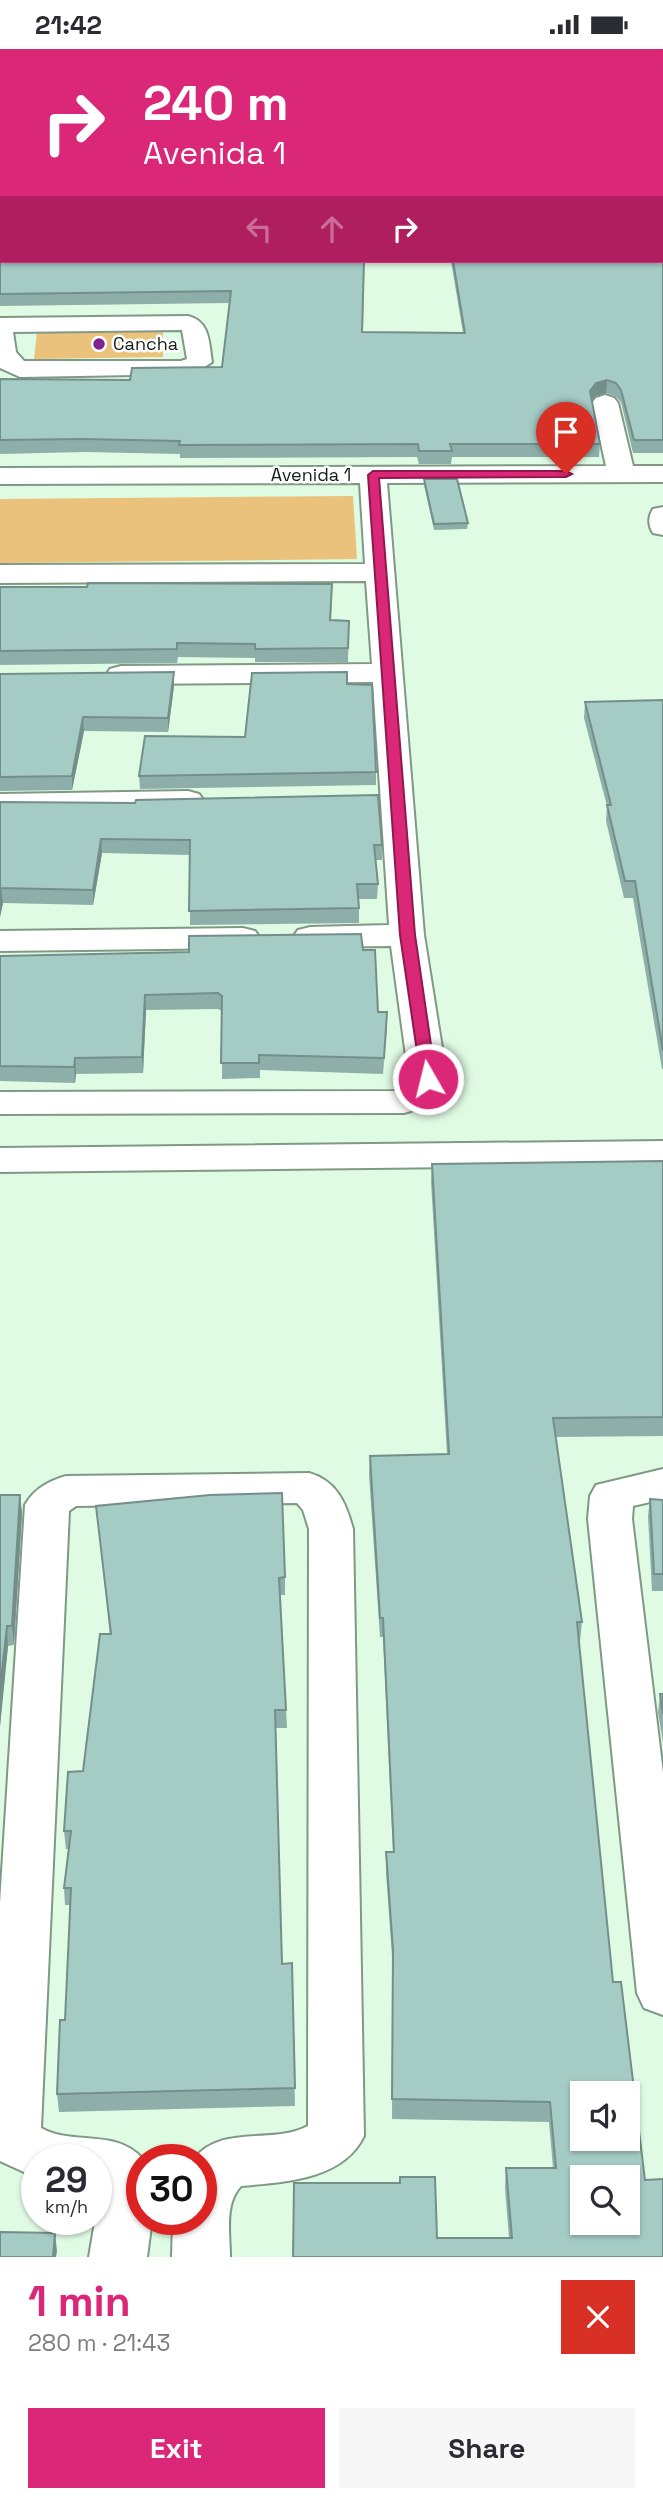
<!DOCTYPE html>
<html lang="en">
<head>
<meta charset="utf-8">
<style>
  body { margin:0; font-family:"Space Grotesk",sans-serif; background:#f7f7f7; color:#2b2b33; height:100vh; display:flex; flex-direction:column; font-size:26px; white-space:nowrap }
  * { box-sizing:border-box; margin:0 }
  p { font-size:23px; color:#7c7c81 }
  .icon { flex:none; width:38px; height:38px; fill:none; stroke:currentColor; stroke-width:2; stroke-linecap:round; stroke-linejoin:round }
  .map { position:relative; height:2208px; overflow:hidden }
  .details { display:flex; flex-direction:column; background:#fff; flex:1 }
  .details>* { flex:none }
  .hud { position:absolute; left:0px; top:0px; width:663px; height:214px; box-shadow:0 2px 5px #0004; background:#db2777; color:#fff; overflow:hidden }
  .fabs { position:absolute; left:570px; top:2032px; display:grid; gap:14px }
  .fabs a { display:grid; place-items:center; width:70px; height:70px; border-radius:0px; background:#fff; box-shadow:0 2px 5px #0004; font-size:35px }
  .speed { position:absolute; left:21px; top:2095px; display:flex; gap:14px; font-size:35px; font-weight:700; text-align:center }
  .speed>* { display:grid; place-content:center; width:91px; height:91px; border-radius:50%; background:#fff; box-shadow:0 2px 5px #0004; line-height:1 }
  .speed small { font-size:18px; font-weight:400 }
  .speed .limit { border:10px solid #d22; background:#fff; color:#111 }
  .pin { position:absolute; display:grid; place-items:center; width:60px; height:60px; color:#fff; margin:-72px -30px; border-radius:50% 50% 50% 0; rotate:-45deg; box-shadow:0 0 7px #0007 }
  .pin .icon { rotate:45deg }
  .me { position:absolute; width:77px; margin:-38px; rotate:352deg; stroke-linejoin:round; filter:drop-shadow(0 0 5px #0008) }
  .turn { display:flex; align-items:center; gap:24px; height:147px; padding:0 28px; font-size:32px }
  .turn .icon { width:91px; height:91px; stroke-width:2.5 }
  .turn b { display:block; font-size:49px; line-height:60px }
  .lanes { display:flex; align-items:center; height:66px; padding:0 28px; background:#0003; justify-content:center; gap:35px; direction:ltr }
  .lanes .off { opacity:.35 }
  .round { display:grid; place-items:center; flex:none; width:74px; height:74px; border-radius:0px; background:#f7f7f7 }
  .headline { display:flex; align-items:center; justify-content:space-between; height:119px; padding:0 28px }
  h1 { font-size:42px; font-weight:600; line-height:52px; color:#db2777 }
  .cta { display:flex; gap:14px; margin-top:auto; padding:14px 28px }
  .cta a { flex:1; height:80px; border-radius:0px; background:#db2777; color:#fff; font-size:28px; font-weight:600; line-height:80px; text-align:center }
  .cta a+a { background:#f7f7f7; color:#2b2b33 }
  .status { display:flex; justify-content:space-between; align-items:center; height:49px; padding:0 35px; background:#fff; direction:ltr }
  .status svg { height:19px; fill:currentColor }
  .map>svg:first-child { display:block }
  .green { fill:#eac27b }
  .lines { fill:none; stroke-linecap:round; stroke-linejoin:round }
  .minor-casing { stroke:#809984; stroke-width:4 }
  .minor { fill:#fff; fill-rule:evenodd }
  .wall { fill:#8eafa9 }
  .shaded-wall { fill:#748e8a }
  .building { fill:#a5cbc5; stroke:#748e8a; stroke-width:2; fill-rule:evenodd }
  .route { fill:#db2777; stroke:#8e194d; stroke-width:2 }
  .poi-dot { fill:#80238f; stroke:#fff; stroke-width:2.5 }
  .labels { text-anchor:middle; stroke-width:5; stroke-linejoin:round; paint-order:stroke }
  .far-poi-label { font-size:18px; fill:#131d15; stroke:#fff; text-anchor:start }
  .far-street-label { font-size:18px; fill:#131d15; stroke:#fff }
</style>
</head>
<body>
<div class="status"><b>21:42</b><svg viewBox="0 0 49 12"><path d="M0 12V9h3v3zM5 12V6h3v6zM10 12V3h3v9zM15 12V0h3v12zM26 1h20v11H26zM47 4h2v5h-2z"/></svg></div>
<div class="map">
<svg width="663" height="2208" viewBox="0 0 663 2208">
  <rect width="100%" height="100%" fill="#e0fbe4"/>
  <!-- green -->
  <g class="green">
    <polygon points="163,280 163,308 34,310 37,283"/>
    <polygon points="353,447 357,510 0,514 0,450"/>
  </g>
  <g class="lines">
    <defs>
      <g id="minor">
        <path d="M188,267C210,272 209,294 212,313L194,325L20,328L0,319V269ZM182,281L187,310L181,312H24L16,303L13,283Z"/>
        <path d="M605,346L614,349L618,354L633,417H663V433L387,434L424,886L447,1030C435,1047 425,1059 404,1064L0,1065V1043L395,1042L409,1029L391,897L310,898L298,895L293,888L298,881L310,878L389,876L373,633L121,635L110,632L106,626L110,620L121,617L372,615L366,532L0,534V516L365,515L360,434L0,435V419L606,417L592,354L596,349Z"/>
        <path d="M663,458V486L653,484C648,476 648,468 653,460Z"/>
        <polygon points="188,742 199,745 204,752 199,759 188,762 0,765 0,745"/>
        <polygon points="243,879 255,882 260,889 255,896 243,899 0,902 0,882"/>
        <polygon points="663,1092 663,1116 0,1123 0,1099"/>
        <polygon points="663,1420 663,1450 633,1457 632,1470 663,1724 663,1966 644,1959 637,1944 588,1470 590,1447 596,1436"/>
        <path d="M309,1424C337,1432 346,1454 353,1480L364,2087C343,2131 284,2133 241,2137C224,2155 230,2185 230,2208H172L173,2170H201V2110H194C221,2075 273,2096 308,2077L309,1480L303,1461L297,1454L76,1457L69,1462L41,2079C73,2097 116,2079 143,2110L142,2170H152L147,2208H89L98,2155L96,2110H37V2129L0,2112V1854L25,1456C34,1440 48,1432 66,1427Z"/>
      </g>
    </defs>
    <!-- minor casing -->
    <use href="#minor" class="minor-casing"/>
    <!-- minor -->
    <use href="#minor" class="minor"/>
  </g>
  <!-- wall -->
  <g class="wall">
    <polygon points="0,0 663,195 2,2 2,197 0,197"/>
    <polygon points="663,201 663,404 633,404 621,353 615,347 606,344 595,347 592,351 600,395 599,408 452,408 451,415 419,415 417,408 180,409 180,405 84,403 0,405 0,330 130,331 222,318 229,254 0,257 0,208 364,212 363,283 463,284 451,212 662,212"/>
    <polygon points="424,430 468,474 467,480 434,481 424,436"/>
    <polygon points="0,538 332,548 331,571 349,572 348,613 255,613 255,609 178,608 177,614 0,616"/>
    <polygon points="174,623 174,637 168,683 84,682 72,741 0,742 0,625"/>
    <polygon points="347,635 376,723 376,736 140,740 139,727 245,688"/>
    <polygon points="663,651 663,1020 662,1020 633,849 624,849 606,772 607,757 584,669 585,653"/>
    <polygon points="0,753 382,796 382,811 375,811 378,835 377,850 359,850 359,874 190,876 190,806 102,804 93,856 3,854 0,868"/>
    <polygon points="363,901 378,963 387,963 383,1025 260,1021 260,1029 222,1030 222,962 218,960 146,961 143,1024 76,1025 75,1034 0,1032 0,907"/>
    <polygon points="663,1112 663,1387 556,1388 582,1573 580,1592 579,1592 613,1933 645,2131 663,2208 437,2189 509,2189 505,2139 506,2119 553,2119 549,2073 392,2070 393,1921 386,1823 386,1803 393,1803 383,1588 380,1588 369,1426 370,1407 447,1405 431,1133 432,1115"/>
    <polygon points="0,1446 20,1446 22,1465 14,1596 8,1597 0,1677"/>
    <polygon points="650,1450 663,1451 663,1542 652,1542 648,1467"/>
    <polygon points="96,1457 285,1528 285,1546 280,1546 287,1679 276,1679 282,1915 292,1914 295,2057 59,2063 57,2045 65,1971 70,1856 65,1856 64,1839 68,1800 66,1800 64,1782 83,1722 110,1585"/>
    <polygon points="660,1645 663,1645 663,1694 658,1663"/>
  </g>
  <!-- shaded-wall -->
  <g class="shaded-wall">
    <polygon points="663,184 663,195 662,196 662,185"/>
    <polygon points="607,331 606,344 595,347 589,355 590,342 596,334"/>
    <polygon points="174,623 174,637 168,683 168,669"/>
    <polygon points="83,668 84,682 72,741 72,727"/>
    <polygon points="101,790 102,804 93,856 93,841"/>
    <polygon points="1,839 3,854 0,868 0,847"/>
    <polygon points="145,946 146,961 143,1024 142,1008"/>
    <polygon points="387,963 387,978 383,1025 384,1009"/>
    <polygon points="75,1009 76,1025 75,1034 74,1018"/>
    <polygon points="20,1446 22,1465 14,1596 12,1577"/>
    <polygon points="7,1577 8,1597 0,1677 0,1639"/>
    <polygon points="55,2184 57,2202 56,2208 53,2208"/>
  </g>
  <!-- building -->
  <g class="building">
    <polygon points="0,0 663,0 663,184 662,185 662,2 2,2 2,185 0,185"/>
    <polygon points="663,201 663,391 634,391 621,341 616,334 607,331 596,334 590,342 600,395 450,395 452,402 419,402 418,395 179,396 180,392 83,390 0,391 0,330 130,331 132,319 222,318 231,242 0,245 0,208 2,208 2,212 364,212 362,283 465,284 453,212 662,212 662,202"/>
    <polygon points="424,430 457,430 468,474 434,475"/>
    <polygon points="88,534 332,535 330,571 349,572 348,599 255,600 255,595 177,594 177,600 0,602 0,538 87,538"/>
    <polygon points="174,623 168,669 83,668 72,727 0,728 0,625"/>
    <polygon points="347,623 347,635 372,636 376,723 139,727 145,687 245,688 252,624"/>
    <polygon points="663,651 663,1002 635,832 625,832 607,756 611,756 585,653"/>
    <polygon points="378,746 382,796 374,796 378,835 357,835 359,859 189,862 190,791 101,790 93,841 1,839 0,847 0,753 135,754 136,751"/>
    <polygon points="361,885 363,901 375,901 378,963 387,963 384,1009 259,1006 259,1014 221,1014 222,947 218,944 145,946 142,1008 75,1009 74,1018 0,1017 0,907 189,903 189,887"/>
    <path d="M663,1112V1368L553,1369L582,1573H577L613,1933H621L645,2131L663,2130V2208H293L294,2134H400V2128H435L437,2189H512L506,2119H556L550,2053L392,2050L393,1901L386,1803H394L383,1569H380L370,1407L449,1405L432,1115ZM583,2044H628V2090H583ZM583,2128H628V2174H583Z"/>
    <polygon points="282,1444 285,1528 279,1529 286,1661 275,1661 282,1915 292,1914 295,2039 57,2045 60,1971 65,1971 71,1839 64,1839 71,1782 64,1782 68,1723 83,1722 100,1585 111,1585 96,1457 210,1446"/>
    <polygon points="0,1446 20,1446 12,1577 7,1577 0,1639"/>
    <polygon points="650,1450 663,1451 663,1525 654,1525"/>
    <polygon points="660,1645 663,1645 663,1665"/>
    <polygon points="0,2183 55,2184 53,2208 0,2208"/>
  </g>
  <!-- route -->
  <polygon class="route" points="373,422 566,422 572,425 566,428 379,429 415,886 436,1030 428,1035 421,1030 400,886 368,426"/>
  <!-- markers -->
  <circle class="poi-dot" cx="99" cy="295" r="7"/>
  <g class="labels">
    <!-- far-poi labels -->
    <g class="far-poi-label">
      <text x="113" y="301">Cancha</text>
    </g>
    <!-- far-street labels -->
    <g class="far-street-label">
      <text x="311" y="432">Avenida 1</text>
    </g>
  </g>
</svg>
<div class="fabs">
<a><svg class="icon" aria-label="sound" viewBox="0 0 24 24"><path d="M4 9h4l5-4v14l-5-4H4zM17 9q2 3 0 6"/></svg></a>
<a><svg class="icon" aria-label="search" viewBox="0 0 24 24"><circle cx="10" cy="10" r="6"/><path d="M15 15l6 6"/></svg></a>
</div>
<div class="speed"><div>29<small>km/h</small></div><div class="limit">30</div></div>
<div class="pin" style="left:566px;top:425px;background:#d93025"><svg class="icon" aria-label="arrive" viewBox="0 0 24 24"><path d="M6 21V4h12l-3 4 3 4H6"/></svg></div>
<svg class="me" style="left:428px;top:1030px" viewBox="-20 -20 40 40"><circle r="17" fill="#db2777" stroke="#fff" stroke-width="3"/><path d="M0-11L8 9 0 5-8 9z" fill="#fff"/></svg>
<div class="hud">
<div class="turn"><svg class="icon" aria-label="right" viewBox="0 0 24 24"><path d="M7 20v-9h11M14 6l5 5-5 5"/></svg><div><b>240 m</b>Avenida 1</div></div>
<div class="lanes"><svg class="icon off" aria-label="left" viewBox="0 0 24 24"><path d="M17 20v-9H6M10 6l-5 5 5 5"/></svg><svg class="icon off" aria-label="ahead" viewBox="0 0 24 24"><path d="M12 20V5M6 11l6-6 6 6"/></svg><svg class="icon" aria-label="right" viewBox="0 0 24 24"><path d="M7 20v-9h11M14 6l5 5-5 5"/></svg></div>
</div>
</div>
<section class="details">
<div class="headline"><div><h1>1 min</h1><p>280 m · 21:43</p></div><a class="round" style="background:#d93025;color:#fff"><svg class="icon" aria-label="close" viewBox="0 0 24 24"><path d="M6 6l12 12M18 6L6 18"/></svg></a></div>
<div class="cta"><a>Exit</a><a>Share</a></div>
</section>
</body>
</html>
